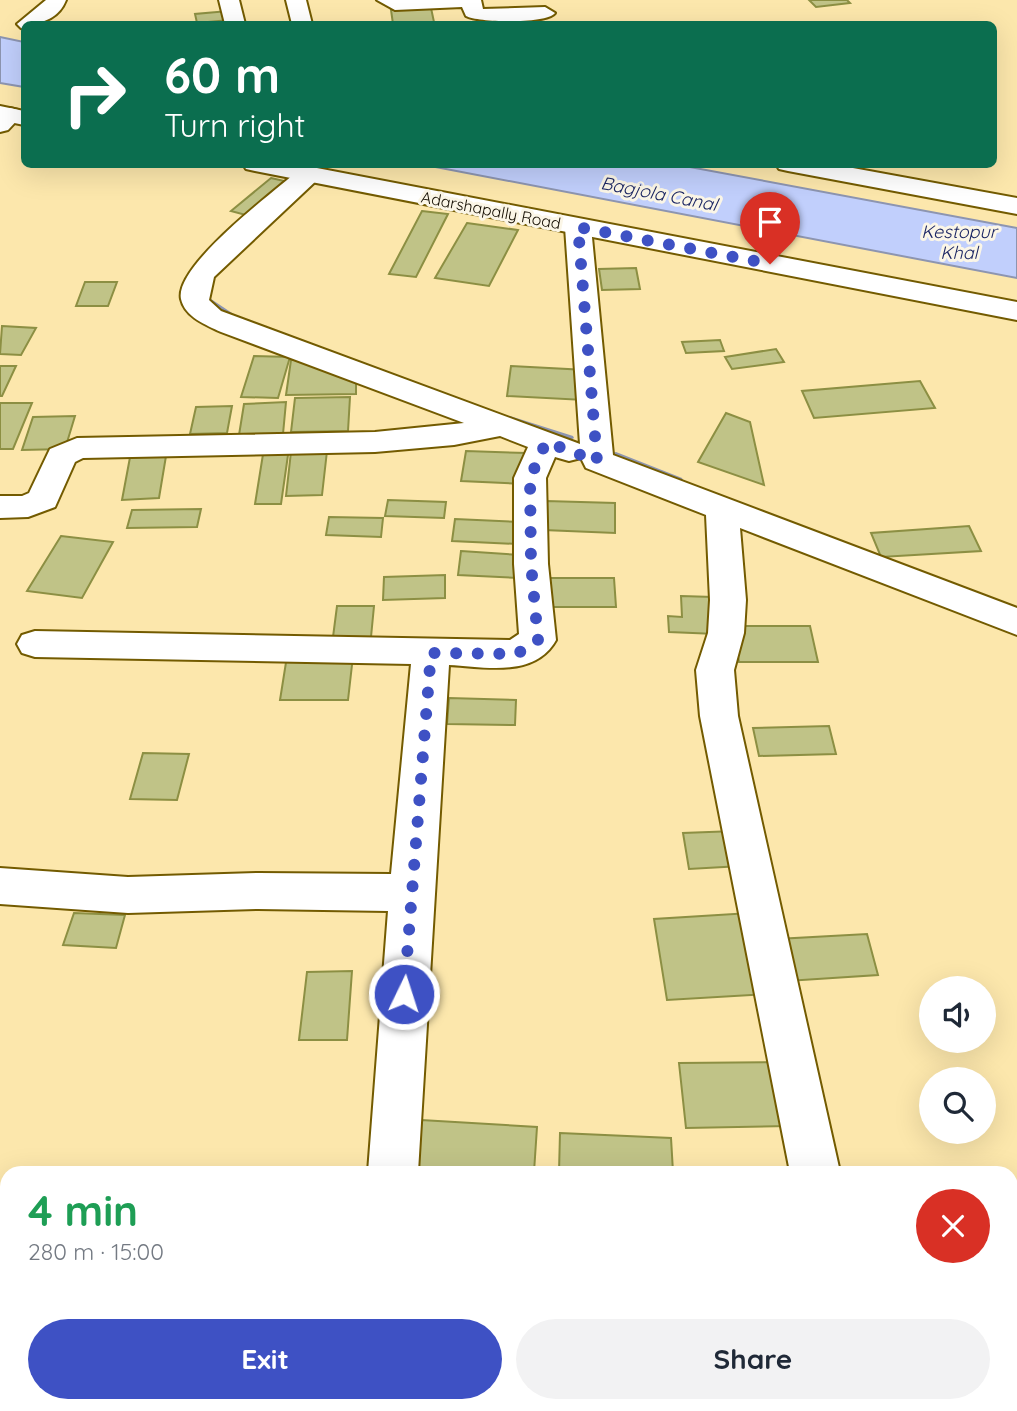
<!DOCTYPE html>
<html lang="en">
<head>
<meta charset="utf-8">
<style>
  body { margin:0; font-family:Quicksand,sans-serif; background:#f2f2f3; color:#1f2937; height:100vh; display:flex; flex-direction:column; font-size:26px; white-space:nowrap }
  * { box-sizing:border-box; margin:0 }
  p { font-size:23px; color:#747a83 }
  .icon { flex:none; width:38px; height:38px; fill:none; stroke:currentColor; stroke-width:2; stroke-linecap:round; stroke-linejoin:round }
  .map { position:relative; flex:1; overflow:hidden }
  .details { position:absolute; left:0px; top:1166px; width:1018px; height:247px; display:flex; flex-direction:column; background:#fff; border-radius:21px 21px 0 0; box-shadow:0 7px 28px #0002 }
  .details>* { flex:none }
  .hud { position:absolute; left:21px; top:21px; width:976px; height:147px; border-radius:10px; box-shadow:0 7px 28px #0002; background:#0b6e4f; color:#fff; overflow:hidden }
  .controls { position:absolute; left:919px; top:976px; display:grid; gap:14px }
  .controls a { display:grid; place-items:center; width:77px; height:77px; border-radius:50%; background:#fff; box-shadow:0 7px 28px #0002; font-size:35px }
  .pin { position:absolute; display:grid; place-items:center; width:60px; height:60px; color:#fff; margin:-72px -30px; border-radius:50% 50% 50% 0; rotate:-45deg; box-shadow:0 0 7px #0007 }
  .pin .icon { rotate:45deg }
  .me { position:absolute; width:77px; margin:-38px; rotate:4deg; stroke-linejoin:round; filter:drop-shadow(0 0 5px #0008) }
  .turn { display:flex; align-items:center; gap:24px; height:147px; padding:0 28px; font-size:32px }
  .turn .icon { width:91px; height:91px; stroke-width:2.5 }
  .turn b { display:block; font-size:49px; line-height:60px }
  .round { display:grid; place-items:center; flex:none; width:74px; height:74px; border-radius:37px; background:#f2f2f3 }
  .headline { display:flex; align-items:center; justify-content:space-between; height:119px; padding:0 28px }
  h1 { font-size:42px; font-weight:700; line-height:52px; color:#1e9e55 }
  .cta { display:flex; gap:14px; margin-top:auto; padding:14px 28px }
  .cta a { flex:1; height:80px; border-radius:42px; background:#3e51c4; color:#fff; font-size:28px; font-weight:700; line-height:80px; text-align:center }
  .cta a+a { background:#f2f2f3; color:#1f2937 }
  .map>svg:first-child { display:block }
  .water { fill:#c1cffc; stroke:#8d95b0; stroke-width:2 }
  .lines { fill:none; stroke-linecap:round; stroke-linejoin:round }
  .stream { fill:#8d95b0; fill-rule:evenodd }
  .building { fill:#c0c387; stroke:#8c8f43; stroke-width:2 }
  .street-casing { stroke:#735b00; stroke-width:4 }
  .secondary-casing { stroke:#735b00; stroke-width:4 }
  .street { fill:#fff; fill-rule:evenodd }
  .secondary { fill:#fff; fill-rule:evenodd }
  .route { stroke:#3e51c4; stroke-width:12; stroke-dasharray:0 21.6 }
  .labels { text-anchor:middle; stroke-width:6; stroke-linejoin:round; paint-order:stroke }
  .far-street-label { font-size:16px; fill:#140d00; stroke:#fbf6e7 }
  .far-water-label { font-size:18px; font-style:italic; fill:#1a2563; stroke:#fbf6e7 }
</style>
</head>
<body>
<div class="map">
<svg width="1017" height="1411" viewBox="0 0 1017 1411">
  <rect width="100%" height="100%" fill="#fce7ac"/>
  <!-- water -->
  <g class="water">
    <polygon points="0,37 24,42 24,87 0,83"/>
    <polygon points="425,165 679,165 1017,228 1017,278"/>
  </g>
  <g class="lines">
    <!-- stream -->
    <g class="stream">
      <polygon points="324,164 333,164 327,168 324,168"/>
      <polygon points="202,294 205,295 244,321 242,323 236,323 199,299 198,297"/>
      <polygon points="510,416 573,436 574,438 569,441 506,421 505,419"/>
      <polygon points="616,452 682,478 683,480 682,482 674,482 612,457 612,453"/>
    </g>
  </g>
  <!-- building -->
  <g class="building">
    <polygon points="809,0 847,0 850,3 816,7"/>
    <polygon points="431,8 434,22 393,24 391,10"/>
    <polygon points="228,11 230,20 197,23 195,14"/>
    <polygon points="271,178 293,183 253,217 231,211"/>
    <polygon points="422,211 448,214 416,277 389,274"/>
    <polygon points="467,223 518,230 489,286 435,278"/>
    <polygon points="636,268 640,289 602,290 599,269"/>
    <polygon points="85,282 117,282 108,306 76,306"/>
    <polygon points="2,326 36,328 21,355 0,354"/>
    <polygon points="720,340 724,351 686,353 682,342"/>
    <polygon points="776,349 784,362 732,369 725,357"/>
    <polygon points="254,356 290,357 278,398 241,397"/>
    <polygon points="291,360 318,360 356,380 356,394 286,395"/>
    <polygon points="0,366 16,366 2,396 0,396"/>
    <polygon points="511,366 586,370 584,400 507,396"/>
    <polygon points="920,381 935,408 814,418 802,391"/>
    <polygon points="350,397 348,431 291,432 295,398"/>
    <polygon points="286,402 283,434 239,435 244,404"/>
    <polygon points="0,403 32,403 13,449 0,449"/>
    <polygon points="232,406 227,433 190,434 196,407"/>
    <polygon points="726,413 750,422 764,485 698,462"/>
    <polygon points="75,416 65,449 22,450 33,417"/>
    <polygon points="264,448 289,448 281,504 255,504"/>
    <polygon points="167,450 159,498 122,500 131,452"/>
    <polygon points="327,451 322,495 286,496 291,452"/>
    <polygon points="466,451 526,453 523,484 461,481"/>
    <polygon points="388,500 446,502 444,518 385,516"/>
    <polygon points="546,501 615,503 615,533 544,530"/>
    <polygon points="201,509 197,527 127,528 132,510"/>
    <polygon points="329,517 383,518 381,537 326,535"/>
    <polygon points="455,519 520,522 518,544 452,541"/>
    <polygon points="969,526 981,551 881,557 871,533"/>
    <polygon points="61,536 113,542 82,598 27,591"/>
    <polygon points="461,551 521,555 518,578 458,575"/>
    <polygon points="445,575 445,598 383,600 384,577"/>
    <polygon points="544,578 614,578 616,607 545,607"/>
    <polygon points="681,596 713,597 716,634 669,632 668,616 682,617"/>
    <polygon points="337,606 374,606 371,637 333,637"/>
    <polygon points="732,626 810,626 818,662 739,662"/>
    <polygon points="287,656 353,656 348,700 280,700"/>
    <polygon points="449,698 516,700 515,725 447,724"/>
    <polygon points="829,726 836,754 759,756 753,728"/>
    <polygon points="143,753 189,754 177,800 130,799"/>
    <polygon points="735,831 741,866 689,869 683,833"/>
    <polygon points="74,913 125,915 116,948 63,945"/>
    <polygon points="750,913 767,994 667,1000 654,919"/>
    <polygon points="867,934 878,975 787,981 777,939"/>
    <polygon points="352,971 347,1040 299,1040 307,972"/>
    <polygon points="778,1062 788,1126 686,1128 679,1063"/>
    <polygon points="421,1120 537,1127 534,1172 415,1171"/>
    <polygon points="560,1133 671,1138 673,1172 559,1172"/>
  </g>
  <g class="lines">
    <defs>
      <g id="street">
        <path d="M46,0H66C59,18 43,24 24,24V29L21,28L17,24Z"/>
        <polygon points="219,0 239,0 245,24 225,24"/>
        <polygon points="286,0 306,0 312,24 292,24"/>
        <path d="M377,0H481L483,9L545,7L555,13C547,24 479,23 466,16L462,7L395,10Z"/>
        <polygon points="10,108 18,110 22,115 8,130 0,132 0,112"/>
        <polygon points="776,164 831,164 1017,198 1017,214 788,171 779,169"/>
        <path d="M308,168L317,170L320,175L317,180L214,277L209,300L221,311L580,444L565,227L569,221H587L591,227L613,455L1017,608V635L740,528L746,600L744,633L734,670L738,716L840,1172H790L700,716L696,670L708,633L710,600L706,515L586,468L581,458L569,461L555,457L546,478L548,564L556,640C535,678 485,667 449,665L418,1172H368L388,911L258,909L128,913L0,904V868L128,877L258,873L391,874L411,664L35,657L22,653L17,644L22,635L35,631L510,640L519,634L514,564V478L528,447L500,436L454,445L375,452L83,458L75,462L55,507L28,517L0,518V496H22L29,493L50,449L77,438L375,432L464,423L221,332C206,325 185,317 181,299C174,266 275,191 299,170Z"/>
        <rect x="0" y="1223" width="7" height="52"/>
        <rect x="1012" y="1238" width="5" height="52"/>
        <polygon points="32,1405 88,1405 87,1411 31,1411"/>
        <polygon points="336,1405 392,1405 391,1411 335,1411"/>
      </g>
      <g id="secondary">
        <polygon points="0,106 24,111 24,125 0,120"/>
        <polygon points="243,164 296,164 1017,302 1017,320 255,171 246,169"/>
      </g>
    </defs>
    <!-- street casing -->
    <use href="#street" class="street-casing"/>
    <!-- secondary casing -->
    <use href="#secondary" class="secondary-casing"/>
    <!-- street -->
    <use href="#street" class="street"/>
    <!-- secondary -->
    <use href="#secondary" class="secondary"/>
  </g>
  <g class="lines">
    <!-- route -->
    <polyline class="route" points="404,994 431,653 517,654 538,640 531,564 530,478 546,442 597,461 578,227 770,264"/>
  </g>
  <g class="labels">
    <!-- far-street labels -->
    <g class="far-street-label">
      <text transform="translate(491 210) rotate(11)" y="6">Adarshapally Road</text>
    </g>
    <!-- far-water labels -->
    <g class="far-water-label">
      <text transform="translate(659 194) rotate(11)" y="6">Bagjola Canal</text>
      <text x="959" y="238">Kestopur<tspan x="959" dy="21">Khal</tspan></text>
    </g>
  </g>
</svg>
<div class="controls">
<a><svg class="icon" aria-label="sound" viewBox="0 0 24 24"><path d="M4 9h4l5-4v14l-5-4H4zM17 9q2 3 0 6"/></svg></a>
<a><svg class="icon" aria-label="search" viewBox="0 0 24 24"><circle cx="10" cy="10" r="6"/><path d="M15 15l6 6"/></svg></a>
</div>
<div class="pin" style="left:770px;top:264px;background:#d93025"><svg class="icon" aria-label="arrive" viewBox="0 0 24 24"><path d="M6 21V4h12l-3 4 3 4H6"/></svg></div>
<svg class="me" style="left:404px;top:994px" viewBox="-20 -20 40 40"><circle r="17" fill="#3e51c4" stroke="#fff" stroke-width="3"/><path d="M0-11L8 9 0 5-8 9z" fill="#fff"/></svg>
<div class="hud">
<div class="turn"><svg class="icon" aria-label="right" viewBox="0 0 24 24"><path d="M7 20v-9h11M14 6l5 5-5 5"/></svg><div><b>60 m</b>Turn right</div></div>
</div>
<section class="details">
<div class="headline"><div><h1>4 min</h1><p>280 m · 15:00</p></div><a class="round" style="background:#d93025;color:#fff"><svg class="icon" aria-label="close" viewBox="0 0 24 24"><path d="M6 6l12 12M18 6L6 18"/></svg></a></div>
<div class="cta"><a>Exit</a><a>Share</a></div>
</section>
</div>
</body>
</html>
